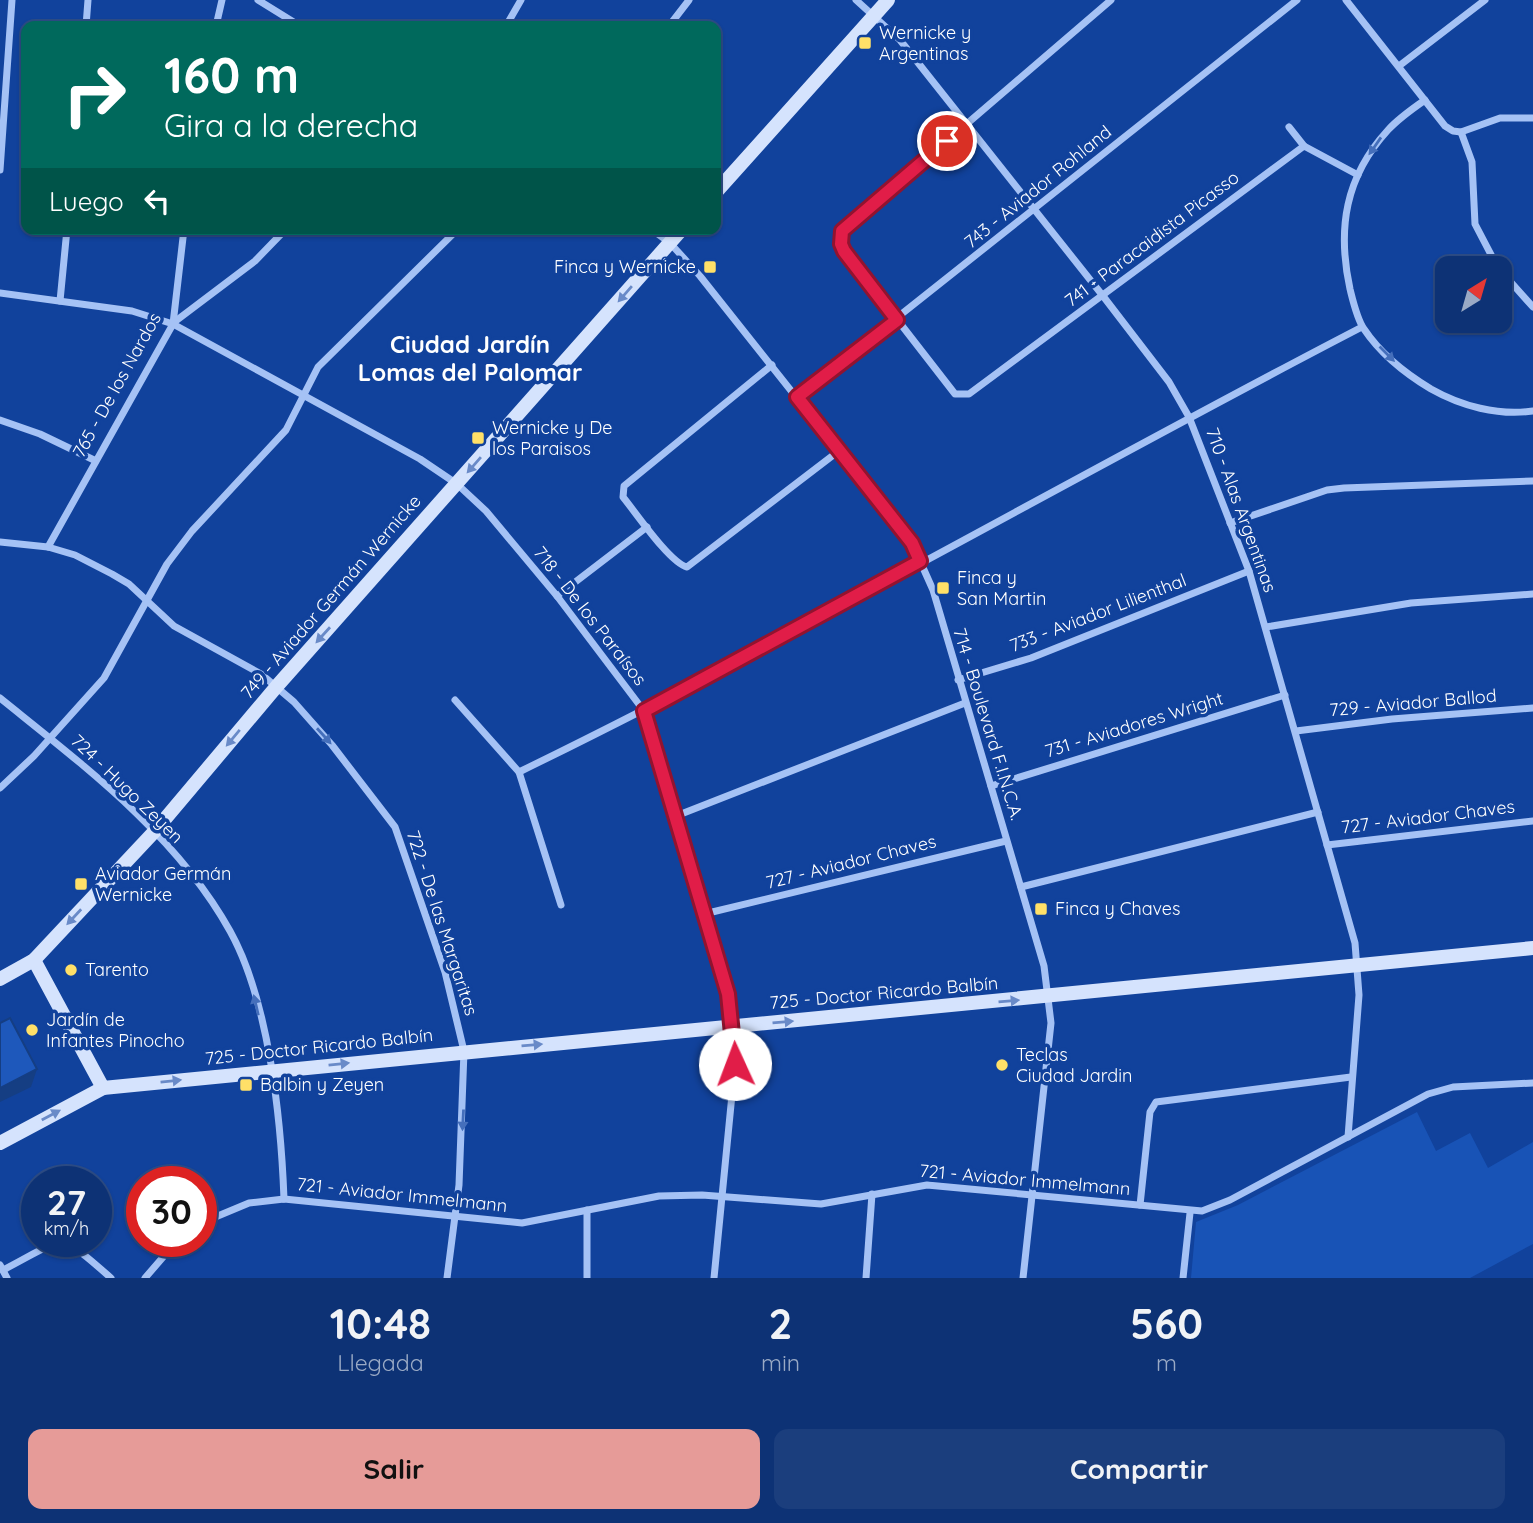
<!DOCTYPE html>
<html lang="es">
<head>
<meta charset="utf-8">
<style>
  body { margin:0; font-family:Quicksand,sans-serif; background:#1b3e7d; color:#f1f3f6; height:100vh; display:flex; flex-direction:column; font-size:26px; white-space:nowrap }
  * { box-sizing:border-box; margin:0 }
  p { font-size:23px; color:#9aaac5 }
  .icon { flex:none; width:38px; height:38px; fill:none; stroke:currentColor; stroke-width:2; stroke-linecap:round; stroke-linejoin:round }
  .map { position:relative; height:1278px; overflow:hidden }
  .details { display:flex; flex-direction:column; background:#0d3275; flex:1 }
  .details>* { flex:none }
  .guide { position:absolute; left:21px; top:21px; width:700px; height:214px; border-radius:14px; box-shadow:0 2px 5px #0004,0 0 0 2px #2d4d87; background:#00695c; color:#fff; overflow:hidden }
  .needle { width:46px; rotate:37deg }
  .fabs { position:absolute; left:1435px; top:256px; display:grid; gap:14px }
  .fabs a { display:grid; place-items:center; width:77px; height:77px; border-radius:14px; background:#0d3275; box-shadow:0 2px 5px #0004,0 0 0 2px #2d4d87; font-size:35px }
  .speed { position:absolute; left:21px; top:1166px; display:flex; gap:14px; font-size:35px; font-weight:700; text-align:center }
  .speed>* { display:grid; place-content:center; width:91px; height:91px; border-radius:50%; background:#0d3275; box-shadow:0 2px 5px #0004,0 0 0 2px #2d4d87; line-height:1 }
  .speed small { font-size:18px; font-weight:400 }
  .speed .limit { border:10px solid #d22; background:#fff; color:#111 }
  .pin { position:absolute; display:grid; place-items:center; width:60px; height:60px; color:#fff; margin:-30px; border:4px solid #fff; border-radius:50%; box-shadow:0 2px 7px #0007 }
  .me { position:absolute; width:77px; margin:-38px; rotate:358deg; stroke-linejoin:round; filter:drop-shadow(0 0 5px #0008) }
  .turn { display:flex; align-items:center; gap:24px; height:147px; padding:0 28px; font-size:32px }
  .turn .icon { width:91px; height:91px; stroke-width:2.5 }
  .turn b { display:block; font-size:49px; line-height:60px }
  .then { display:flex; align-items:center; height:66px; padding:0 28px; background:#0003; gap:14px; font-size:26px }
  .eta { display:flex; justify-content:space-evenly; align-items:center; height:119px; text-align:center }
  .eta b { font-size:42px; font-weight:700; line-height:49px }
  .button { display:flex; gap:14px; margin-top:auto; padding:14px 28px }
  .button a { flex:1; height:80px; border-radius:14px; background:#e69b98; color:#111; font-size:28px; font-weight:700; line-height:80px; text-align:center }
  .button a+a { background:#1b3e7d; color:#f1f3f6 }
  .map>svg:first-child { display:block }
  .green { fill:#1853b6 }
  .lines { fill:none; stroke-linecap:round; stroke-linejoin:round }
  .street { stroke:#a5c2f5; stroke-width:7 }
  .secondary { stroke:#d5e3fd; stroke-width:14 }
  .shaded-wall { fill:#153e83 }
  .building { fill:#1e58bb; stroke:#153e83; stroke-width:2 }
  .oneway { fill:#456fbb }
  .oneway2 { fill:#698ac8 }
  .route-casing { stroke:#92132f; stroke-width:18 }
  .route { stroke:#e11d48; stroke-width:12 }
  .poi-dot { fill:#ffe068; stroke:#11429c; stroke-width:2.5 }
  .labels { text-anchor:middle; stroke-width:7; stroke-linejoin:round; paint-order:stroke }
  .poi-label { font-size:18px; fill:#fff; stroke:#11429c; text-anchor:start }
  .street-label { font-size:18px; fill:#fff; stroke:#11429c }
  .district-label { font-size:24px; font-weight:bold; fill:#fff; stroke:#11429c }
</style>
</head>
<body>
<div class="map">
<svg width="1533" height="1278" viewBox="0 0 1533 1278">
  <rect width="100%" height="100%" fill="#11429c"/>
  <!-- green -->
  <polygon class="green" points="1417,1112 1436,1151 1470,1133 1488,1168 1533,1142 1533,1244 1470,1278 1191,1278 1196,1222 1238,1205"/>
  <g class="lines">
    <!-- street -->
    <g class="street">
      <polyline points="258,0 300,26"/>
      <polyline points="856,0 900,40 1103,296 1169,382 1189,417 1249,571 1355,943 1359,995 1348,1137"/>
      <polyline points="1111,0 842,231 840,238 844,251 955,394 969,394 1304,146 1358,175"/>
      <polyline points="1346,0 1445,126 1453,131 1461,132 1500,118 1533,118"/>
      <polyline points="86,26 88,0"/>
      <polyline points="216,26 222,0"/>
      <polyline points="506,26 521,0"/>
      <polyline points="669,26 689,0"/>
      <polyline points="1399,66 1485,0"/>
      <path d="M1425,100C1412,109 1398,119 1388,130C1345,177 1337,229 1350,289C1353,301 1357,319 1364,329C1380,353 1406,374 1431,389C1461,406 1498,416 1533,411"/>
      <polyline points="1289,127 1304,146"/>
      <polyline points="1461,132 1472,162 1475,224 1498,268"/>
      <polyline points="0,170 12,0"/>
      <polyline points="651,229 670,243 700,276 912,543 933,590 1044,966 1051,1023 1023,1278"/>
      <polyline points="1500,270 1533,307"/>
      <polyline points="0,293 132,311 173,324 420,459 457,484 486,511 557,596 644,711 732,1011 735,1064 714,1278"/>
      <polyline points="60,301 67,229"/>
      <polyline points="173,323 255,261 286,229"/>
      <path d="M772,365L624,486L623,497C636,513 670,563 687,567L840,450"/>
      <polyline points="797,397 1297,0"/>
      <polyline points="0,420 40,434 94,460"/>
      <polyline points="1230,523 1327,490 1344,488 1533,481"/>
      <polyline points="0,542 48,547 75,555 112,574 129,584 174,626 261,674 294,702 332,745 395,827 445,972 464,1051 459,1185 447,1278"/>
      <polyline points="48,547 173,324 184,229"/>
      <polyline points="557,596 647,527"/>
      <polyline points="1266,627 1411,603 1533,594"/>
      <polyline points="958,680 1031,658 1249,571"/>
      <path d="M0,698C83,765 177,835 230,931C269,1001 281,1119 284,1199"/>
      <polyline points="455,700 519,772 561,905"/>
      <polyline points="1296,731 1392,719 1533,708"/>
      <path d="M519,772C804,633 1080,473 1362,327"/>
      <polyline points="991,786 1285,695"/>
      <polyline points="0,788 34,756 104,678 167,564 192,531 286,430 318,367 458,229"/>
      <polyline points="676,816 965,703"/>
      <polyline points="1327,845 1533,821"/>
      <polyline points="1021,887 1318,812"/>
      <polyline points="704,914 1006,841"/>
      <polyline points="1140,1205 1150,1112 1156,1102 1351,1077"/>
      <polyline points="201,1223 249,1203 284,1199 522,1223 659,1196 702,1195 821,1204 927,1185 1202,1211 1230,1200 1428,1094 1453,1087 1533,1083"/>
      <polyline points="0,1265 7,1278"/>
      <path d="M3,1270C65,1238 57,1230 111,1278"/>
      <polyline points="145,1278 177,1241"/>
      <polyline points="587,1278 587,1210"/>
      <polyline points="866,1278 872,1194"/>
      <polyline points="1183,1278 1190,1213"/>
    </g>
    <!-- secondary -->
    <g class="secondary">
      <polyline points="716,192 888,0"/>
      <polyline points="34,960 103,1088"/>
      <polyline points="0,979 34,960 154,832 277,686 682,229"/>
      <polyline points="0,1143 103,1088 1533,948"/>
    </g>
  </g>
  <!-- shaded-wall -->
  <polygon class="shaded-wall" points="37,1069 31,1087 0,1102 0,1088"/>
  <!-- building -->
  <polygon class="building" points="10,1018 37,1069 0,1088 0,1023"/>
  <!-- one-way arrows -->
  <defs><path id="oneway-solid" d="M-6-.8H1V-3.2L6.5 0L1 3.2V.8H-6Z" transform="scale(1.75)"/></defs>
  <g class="oneway">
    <use href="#oneway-solid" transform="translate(1375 146) rotate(125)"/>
    <use href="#oneway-solid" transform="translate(1387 354) rotate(45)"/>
    <use href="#oneway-solid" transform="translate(324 736) rotate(48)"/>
    <use href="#oneway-solid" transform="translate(256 1005) rotate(-103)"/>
    <use href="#oneway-solid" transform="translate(463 1120) rotate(93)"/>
  </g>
  <g class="oneway2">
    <use href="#oneway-solid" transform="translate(625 294) rotate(131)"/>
    <use href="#oneway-solid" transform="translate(474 465) rotate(131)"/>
    <use href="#oneway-solid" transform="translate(323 635) rotate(132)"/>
    <use href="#oneway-solid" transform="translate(233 738) rotate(130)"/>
    <use href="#oneway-solid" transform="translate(74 917) rotate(133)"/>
    <use href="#oneway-solid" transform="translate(1009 1001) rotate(-5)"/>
    <use href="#oneway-solid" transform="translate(783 1022) rotate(-5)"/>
    <use href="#oneway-solid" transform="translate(532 1045) rotate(-5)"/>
    <use href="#oneway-solid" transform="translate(339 1064) rotate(-6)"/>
    <use href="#oneway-solid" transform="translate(171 1081) rotate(-6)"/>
    <use href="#oneway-solid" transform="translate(51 1115) rotate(-28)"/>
  </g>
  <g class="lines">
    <defs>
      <polyline id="route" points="735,1064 728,994 644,711 920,561 912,543 797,397 897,320 844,251 841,244 842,231 947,141"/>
    </defs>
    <!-- route casing -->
    <use href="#route" class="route-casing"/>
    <!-- route -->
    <use href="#route" class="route"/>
  </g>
  <!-- markers -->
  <g class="poi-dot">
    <rect x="858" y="36" width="14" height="14" rx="3.5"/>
    <rect x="703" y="260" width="14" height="14" rx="3.5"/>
    <rect x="471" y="431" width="14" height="14" rx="3.5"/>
    <rect x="936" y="581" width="14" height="14" rx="3.5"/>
    <rect x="74" y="877" width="14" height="14" rx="3.5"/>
    <rect x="1034" y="902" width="14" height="14" rx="3.5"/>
    <circle cx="71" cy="970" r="7"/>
    <circle cx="32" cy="1030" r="7"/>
    <circle cx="1002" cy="1065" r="7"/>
    <rect x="239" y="1078" width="14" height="14" rx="3.5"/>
  </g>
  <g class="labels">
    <!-- poi labels -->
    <g class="poi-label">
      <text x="879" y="39">Wernicke y<tspan x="879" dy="21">Argentinas</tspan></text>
      <text x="696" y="273" text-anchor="end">Finca y Wernicke</text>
      <text x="492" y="434">Wernicke y De<tspan x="492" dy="21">los Paraisos</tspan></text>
      <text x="957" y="584">Finca y<tspan x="957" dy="21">San Martin</tspan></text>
      <text x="95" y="880">Aviador Germán<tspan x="95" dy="21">Wernicke</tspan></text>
      <text x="1055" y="915">Finca y Chaves</text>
      <text x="85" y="976">Tarento</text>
      <text x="46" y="1026">Jardín de<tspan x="46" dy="21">Infantes Pinocho</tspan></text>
      <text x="1016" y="1061">Teclas<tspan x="1016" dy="21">Ciudad Jardin</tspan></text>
      <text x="260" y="1091">Balbin y Zeyen</text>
    </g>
    <!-- street labels -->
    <g class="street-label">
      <text transform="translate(1038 187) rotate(-39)" y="6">743 - Aviador Rohland</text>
      <text transform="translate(1152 239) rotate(-37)" y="6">741 - Paracaidista Picasso</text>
      <text transform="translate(117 385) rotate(-61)" y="6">765 - De los Nardos</text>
      <text transform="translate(1241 510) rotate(70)" y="6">710 - Alas Argentinas</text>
      <text transform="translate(331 597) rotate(-49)" y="6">749 - Aviador Germán Wernicke</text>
      <text transform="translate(1098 613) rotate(-21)" y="6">733 - Aviador Lilienthal</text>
      <text transform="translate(590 616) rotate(52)" y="6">718 - De los Paraísos</text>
      <text transform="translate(1413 703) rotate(-5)" y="6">729 - Aviador Ballod</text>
      <text transform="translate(988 724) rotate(73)" y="6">714 - Boulevard F.I.N.C.A.</text>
      <text transform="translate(1134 725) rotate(-17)" y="6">731 - Aviadores Wright</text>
      <text transform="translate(127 789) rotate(44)" y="6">724 - Hugo Zeyen</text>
      <text transform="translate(1428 817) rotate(-7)" y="6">727 - Aviador Chaves</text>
      <text transform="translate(851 862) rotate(-14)" y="6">727 - Aviador Chaves</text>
      <text transform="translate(442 923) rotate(72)" y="6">722 - De las Margaritas</text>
      <text transform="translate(884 993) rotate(-5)" y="6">725 - Doctor Ricardo Balbín</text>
      <text transform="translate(319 1047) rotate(-6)" y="6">725 - Doctor Ricardo Balbín</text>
      <text transform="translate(1025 1180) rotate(5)" y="6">721 - Aviador Immelmann</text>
      <text transform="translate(402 1195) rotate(6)" y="6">721 - Aviador Immelmann</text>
    </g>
    <!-- district labels -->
    <g class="district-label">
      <text x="470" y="353">Ciudad Jardín<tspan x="470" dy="28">Lomas del Palomar</tspan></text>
    </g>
  </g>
</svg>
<div class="fabs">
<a><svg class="needle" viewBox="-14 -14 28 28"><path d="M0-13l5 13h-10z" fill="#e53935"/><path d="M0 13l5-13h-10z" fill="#9aaac5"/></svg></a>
</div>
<div class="speed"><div>27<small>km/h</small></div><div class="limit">30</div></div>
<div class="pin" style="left:947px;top:141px;background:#d93025"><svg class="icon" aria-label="arrive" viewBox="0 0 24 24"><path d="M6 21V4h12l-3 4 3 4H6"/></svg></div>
<svg class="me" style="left:735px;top:1064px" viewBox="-20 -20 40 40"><circle r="19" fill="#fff"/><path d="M0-13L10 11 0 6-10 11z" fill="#e11d48"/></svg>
<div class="guide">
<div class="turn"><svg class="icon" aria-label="right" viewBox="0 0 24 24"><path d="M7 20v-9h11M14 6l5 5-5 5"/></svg><div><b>160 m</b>Gira a la derecha</div></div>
<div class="then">Luego<svg class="icon" aria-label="left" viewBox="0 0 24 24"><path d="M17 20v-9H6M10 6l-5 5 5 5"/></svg></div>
</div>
</div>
<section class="details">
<div class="eta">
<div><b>10:48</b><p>Llegada</p></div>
<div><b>2</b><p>min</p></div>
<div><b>560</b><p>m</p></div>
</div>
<div class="button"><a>Salir</a><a>Compartir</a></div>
</section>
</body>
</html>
